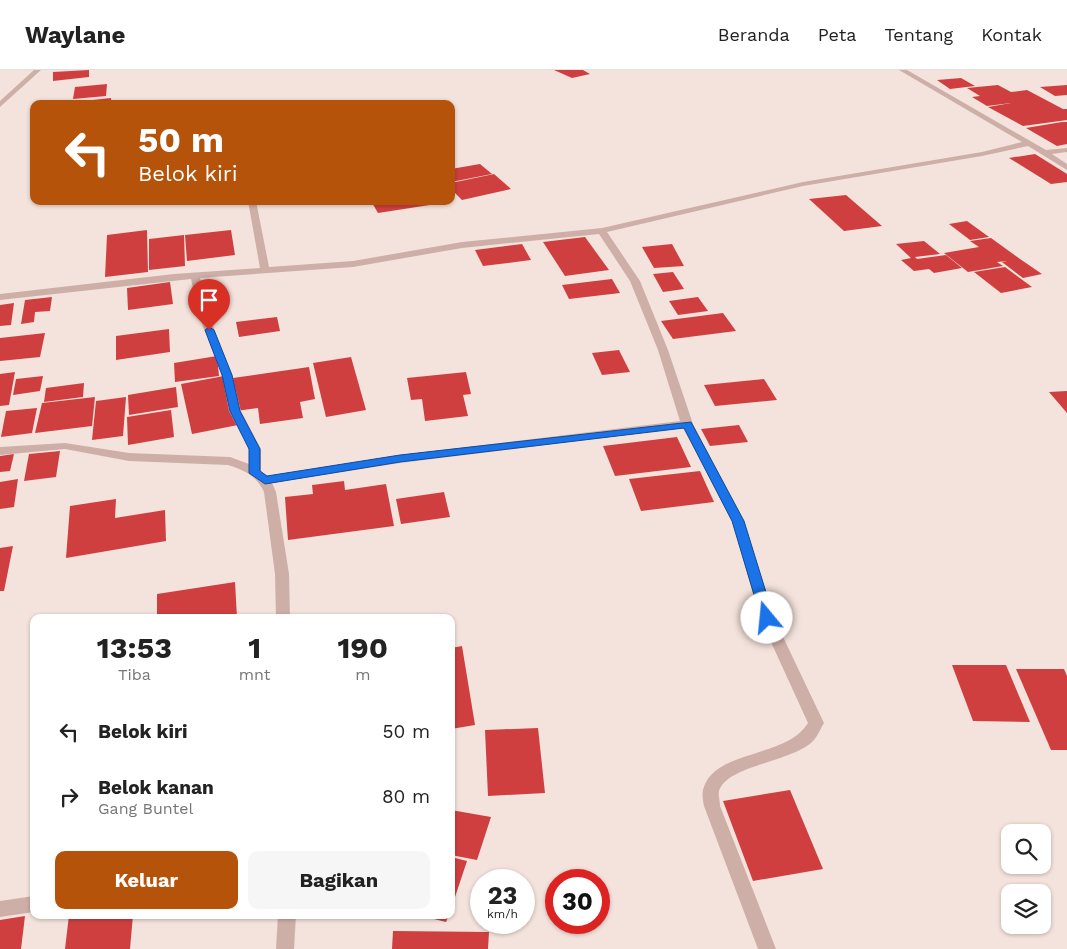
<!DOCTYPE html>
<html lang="id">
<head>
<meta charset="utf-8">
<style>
  body { margin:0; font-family:"Work Sans",sans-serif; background:#f6f6f6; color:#222; height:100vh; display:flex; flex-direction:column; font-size:19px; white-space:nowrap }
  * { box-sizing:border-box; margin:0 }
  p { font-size:16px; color:#767676 }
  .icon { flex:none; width:28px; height:28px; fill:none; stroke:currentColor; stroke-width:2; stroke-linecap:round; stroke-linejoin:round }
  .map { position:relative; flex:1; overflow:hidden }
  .sheet { position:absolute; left:30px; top:544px; width:425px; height:305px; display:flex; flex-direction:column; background:#fff; border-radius:10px; box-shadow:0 1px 4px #0004 }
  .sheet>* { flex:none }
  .banner { position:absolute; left:30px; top:30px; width:425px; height:105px; border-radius:10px; box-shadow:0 1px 4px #0004; background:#b45309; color:#fff; overflow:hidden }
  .fabs { position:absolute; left:1001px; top:754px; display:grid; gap:10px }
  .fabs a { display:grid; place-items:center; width:50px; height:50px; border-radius:10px; background:#fff; box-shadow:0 1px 4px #0004; font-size:25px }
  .speed { position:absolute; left:470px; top:799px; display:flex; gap:10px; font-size:25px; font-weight:700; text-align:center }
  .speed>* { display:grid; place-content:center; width:65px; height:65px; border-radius:50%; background:#fff; box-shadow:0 1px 4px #0004; line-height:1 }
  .speed small { font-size:12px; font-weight:400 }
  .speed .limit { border:8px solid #d22; background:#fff; color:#111 }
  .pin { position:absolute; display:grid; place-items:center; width:42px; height:42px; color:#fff; margin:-51px -21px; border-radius:50% 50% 50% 0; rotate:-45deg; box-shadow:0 0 5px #0007 }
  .pin .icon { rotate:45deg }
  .me { position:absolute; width:55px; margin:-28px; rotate:343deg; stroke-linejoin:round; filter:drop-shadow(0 0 4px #0008) }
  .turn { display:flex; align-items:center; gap:18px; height:105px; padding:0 25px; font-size:22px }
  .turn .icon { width:65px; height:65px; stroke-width:2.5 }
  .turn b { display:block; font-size:35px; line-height:42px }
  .eta { display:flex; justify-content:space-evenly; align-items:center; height:85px; text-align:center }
  .eta b { font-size:30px; font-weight:700; line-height:35px }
  .action { display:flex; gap:10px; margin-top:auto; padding:10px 25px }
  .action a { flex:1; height:58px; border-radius:10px; background:#b45309; color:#fff; font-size:20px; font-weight:700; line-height:58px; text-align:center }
  .action a+a { background:#f6f6f6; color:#222 }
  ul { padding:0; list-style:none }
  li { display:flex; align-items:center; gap:15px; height:65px; padding:0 25px }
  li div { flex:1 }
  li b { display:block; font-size:19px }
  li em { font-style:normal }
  header { display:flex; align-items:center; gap:30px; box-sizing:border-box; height:70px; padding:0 25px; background:#fff; border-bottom:1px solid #e0e0e0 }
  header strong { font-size:24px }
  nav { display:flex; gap:28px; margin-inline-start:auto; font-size:18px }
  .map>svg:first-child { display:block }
  .building { fill:#cf3f3f }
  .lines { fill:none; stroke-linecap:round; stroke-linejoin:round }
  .street { fill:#ceafa7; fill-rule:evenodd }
  .route { fill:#1a73e8; stroke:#114b97 }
</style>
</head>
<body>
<header>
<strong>Waylane</strong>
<nav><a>Beranda</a><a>Peta</a><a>Tentang</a><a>Kontak</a></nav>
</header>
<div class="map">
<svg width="1067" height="879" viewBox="0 0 1067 879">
  <rect width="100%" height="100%" fill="#f4e3dc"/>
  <!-- building -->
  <g class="building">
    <polygon points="89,0 89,7 53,11 53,2"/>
    <polygon points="554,0 583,0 590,4 572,8"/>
    <polygon points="961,8 975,16 950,19 937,10"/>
    <polygon points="107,14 106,26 73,29 75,17"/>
    <polygon points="998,15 1011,22 1027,20 1063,39 1067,39 1067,50 1023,56 988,37 1011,33 987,36 972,27 980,26 967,18"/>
    <polygon points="1067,15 1067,25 1055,26 1040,17"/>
    <polygon points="111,28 111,34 93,34 93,30"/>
    <polygon points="75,30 74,34 48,34 48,32"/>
    <polygon points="1062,52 1067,52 1067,74 1057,76 1026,58"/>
    <polygon points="1035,84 1067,104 1067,112 1051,114 1009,88"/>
    <polygon points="480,94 492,104 451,112 451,99"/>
    <polygon points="494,104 511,119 462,130 451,119 451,113"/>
    <polygon points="846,125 882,156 844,161 809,129"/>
    <polygon points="371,131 448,131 449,132 378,143"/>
    <polygon points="967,151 989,167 970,170 949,154"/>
    <polygon points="147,160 148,202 105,207 107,165"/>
    <polygon points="231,160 235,185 187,191 185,165"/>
    <polygon points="184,165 185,196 149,200 149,169"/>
    <polygon points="585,167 609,200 565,206 543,172"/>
    <polygon points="991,168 1020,189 1042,204 1023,208 1002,192 1007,191 997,192 1003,196 968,202 944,183 979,177 970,171"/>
    <polygon points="924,171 940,184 915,187 917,189 946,185 962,198 934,203 929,199 914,201 901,190 911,188 896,174"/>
    <polygon points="522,174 531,190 483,196 475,180"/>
    <polygon points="672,174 684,196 654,198 642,177"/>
    <polygon points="1005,197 1032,217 1001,223 974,202"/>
    <polygon points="673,202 684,219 663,222 653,204"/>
    <polygon points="612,209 620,223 569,229 562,215"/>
    <polygon points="170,212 173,234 128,240 127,218"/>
    <polygon points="52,227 50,241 35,242 34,252 21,254 25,230"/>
    <polygon points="698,227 708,241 678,245 669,231"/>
    <polygon points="14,233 11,255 0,256 0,235"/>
    <polygon points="723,243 736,261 673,269 661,251"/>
    <polygon points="277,247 280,261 239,267 236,252"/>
    <polygon points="169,259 170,282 116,290 116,266"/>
    <polygon points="45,263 40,287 0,291 0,268"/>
    <polygon points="619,280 630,302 602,305 592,283"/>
    <polygon points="217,286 219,306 175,312 174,293"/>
    <polygon points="351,287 366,340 326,347 313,293"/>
    <polygon points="309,297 315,329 300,332 303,348 260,354 258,338 236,341 233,308"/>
    <polygon points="15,302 9,335 0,336 0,304"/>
    <polygon points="466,302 471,324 463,325 468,346 425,351 422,329 411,330 407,308"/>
    <polygon points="43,306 40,321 13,325 16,309"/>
    <polygon points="224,306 238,355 192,364 181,314"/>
    <polygon points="764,309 777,330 715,336 704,315"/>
    <polygon points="84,313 83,327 44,332 46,318"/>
    <polygon points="176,317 178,337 129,345 128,325"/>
    <polygon points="1067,321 1067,343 1049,322"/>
    <polygon points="95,327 92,356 35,363 42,333"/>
    <polygon points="126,327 123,366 92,370 96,331"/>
    <polygon points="37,338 32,363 1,367 6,341"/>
    <polygon points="171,340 174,367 128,375 127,347"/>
    <polygon points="739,355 748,372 710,376 701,359"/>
    <polygon points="677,367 691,397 615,406 603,376"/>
    <polygon points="60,381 56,407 24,411 29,384"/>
    <polygon points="14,384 10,401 0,402 0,386"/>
    <polygon points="700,401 714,432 641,441 629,409"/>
    <polygon points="18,409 14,437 0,439 0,412"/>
    <polygon points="344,411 345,420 386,414 394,456 288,470 285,427 313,424 312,415"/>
    <polygon points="444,422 450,447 401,454 396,429"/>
    <polygon points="116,429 115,448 165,440 166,471 66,488 70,436"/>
    <polygon points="13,476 4,521 0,521 0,478"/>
    <polygon points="235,512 237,548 157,548 157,524"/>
    <polygon points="462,576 475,655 451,659 451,578"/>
    <polygon points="952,595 1006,595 1030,652 973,651"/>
    <polygon points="1016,599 1064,599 1067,606 1067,680 1051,680"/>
    <polygon points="538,658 545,723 488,726 485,660"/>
    <polygon points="790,720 823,799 753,811 723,731"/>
    <polygon points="451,740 491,747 477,790 451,785"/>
    <polygon points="451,787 467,791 452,836 451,836"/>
    <polygon points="69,845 133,845 130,879 65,879"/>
    <polygon points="418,845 449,845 446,852"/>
    <polygon points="25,846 21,879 0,879 0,850"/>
    <polygon points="393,861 489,862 488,879 392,879"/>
  </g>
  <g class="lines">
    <!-- street -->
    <g class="street">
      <polygon points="34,0 41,0 0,37 0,31"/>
      <path d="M899,0H907L1046,80L1067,78V82L1052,84L1067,94V100L1028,76L982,86L803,116L607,162L640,211L668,280L693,354L744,451L774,548L824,653C821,658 818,665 814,670C794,692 727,695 719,721C718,725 720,731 720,736L776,879H758L704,736C703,731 702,725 703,720C713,679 786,689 808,653L760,548L732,451L683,358L400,393L272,413L276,422L289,504L290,548H276L275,504L264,422C257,406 244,400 228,395L129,391L65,379L0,385V377L65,373L129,383L230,387L249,394V379L229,341L222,305L199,246L191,209L0,230V224L174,204L260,198L248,131H256L269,197L353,191L462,172L602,158L803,112L982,82L1022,72ZM599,164L630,211L658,280L680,351L400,385L267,406L261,401V379L241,341L232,305L209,246L200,208L353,197L462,178Z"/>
      <polygon points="34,826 34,842 0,847 0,831"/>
      <polygon points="278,845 296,845 294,879 276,879"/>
    </g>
  </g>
  <!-- route -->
  <polygon class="route" points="209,257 214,260 232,305 240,341 260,379 260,401 267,406 400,385 691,352 744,451 774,548 772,551 763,551 761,548 732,451 684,358 400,392 265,414 249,403 249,379 230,341 222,305 205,260"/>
</svg>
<div class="fabs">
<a><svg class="icon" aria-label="search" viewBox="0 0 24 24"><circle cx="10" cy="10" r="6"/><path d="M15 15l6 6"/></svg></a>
<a><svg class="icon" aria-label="layers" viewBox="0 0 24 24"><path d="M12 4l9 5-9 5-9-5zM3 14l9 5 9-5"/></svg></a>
</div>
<div class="speed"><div>23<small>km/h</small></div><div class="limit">30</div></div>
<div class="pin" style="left:209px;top:260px;background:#d93025"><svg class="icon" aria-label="arrive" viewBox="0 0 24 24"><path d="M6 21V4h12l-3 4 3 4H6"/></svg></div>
<svg class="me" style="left:767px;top:548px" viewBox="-20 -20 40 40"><circle r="19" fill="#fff"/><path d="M0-13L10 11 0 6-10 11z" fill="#1a73e8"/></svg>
<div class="banner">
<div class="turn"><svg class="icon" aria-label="left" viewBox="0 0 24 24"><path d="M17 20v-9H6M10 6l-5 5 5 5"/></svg><div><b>50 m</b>Belok kiri</div></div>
</div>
<section class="sheet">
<div class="eta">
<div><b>13:53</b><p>Tiba</p></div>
<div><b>1</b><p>mnt</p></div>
<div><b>190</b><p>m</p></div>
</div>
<ul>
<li><svg class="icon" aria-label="left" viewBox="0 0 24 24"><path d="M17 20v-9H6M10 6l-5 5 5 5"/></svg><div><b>Belok kiri</b></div><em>50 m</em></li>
<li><svg class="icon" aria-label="right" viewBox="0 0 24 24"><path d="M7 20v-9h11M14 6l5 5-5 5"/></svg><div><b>Belok kanan</b><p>Gang Buntel</p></div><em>80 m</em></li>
</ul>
<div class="action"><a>Keluar</a><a>Bagikan</a></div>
</section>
</div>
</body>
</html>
